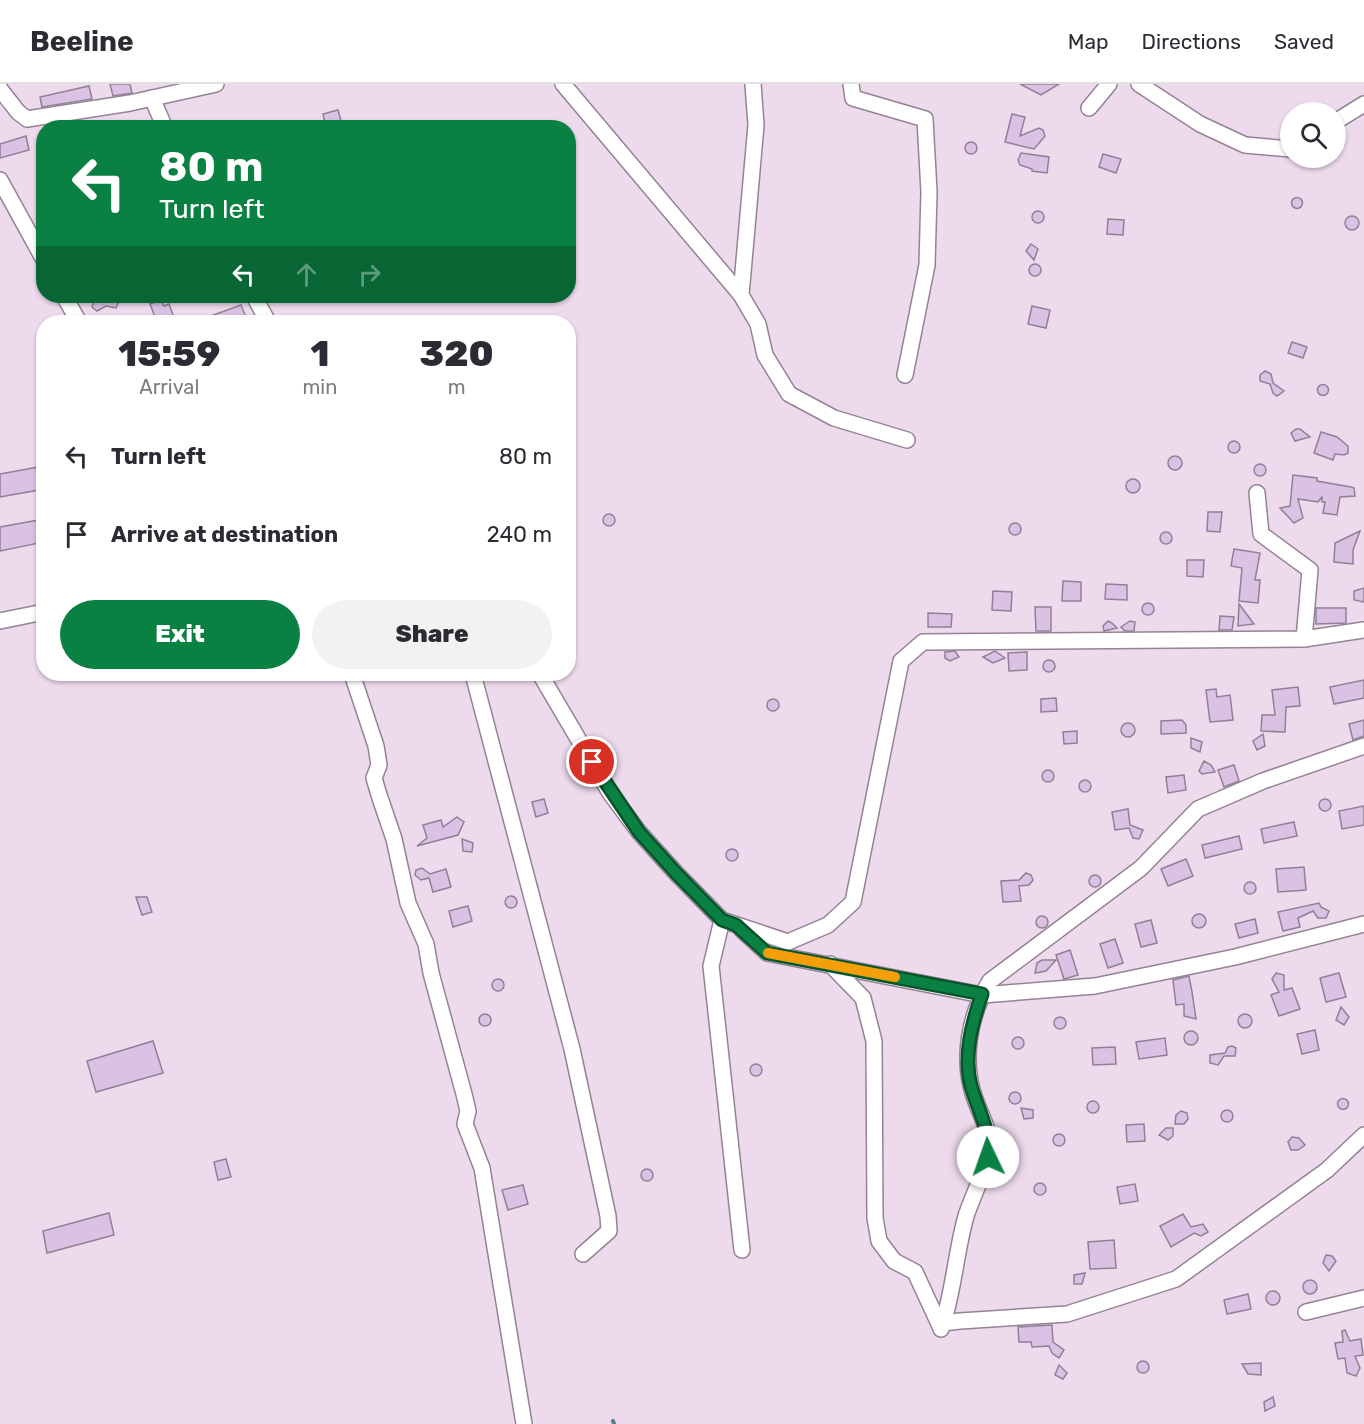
<!DOCTYPE html>
<html lang="en">
<head>
<meta charset="utf-8">
<style>
  body { margin:0; font-family:Rubik,sans-serif; background:#f2f2f3; color:#2b2b33; height:100vh; display:flex; flex-direction:column; font-size:22px; white-space:nowrap }
  * { box-sizing:border-box; margin:0 }
  p { font-size:20px; color:#7c7c81 }
  .icon { flex:none; width:33px; height:33px; fill:none; stroke:currentColor; stroke-width:2; stroke-linecap:round; stroke-linejoin:round }
  .map { position:relative; flex:1; overflow:hidden }
  .sheet { position:absolute; left:36px; top:231px; width:540px; height:366px; display:flex; flex-direction:column; background:#fff; border-radius:24px; box-shadow:0 2px 4px #0004 }
  .sheet>* { flex:none }
  .guide { position:absolute; left:36px; top:36px; width:540px; height:183px; border-radius:24px; box-shadow:0 2px 4px #0004; background:#0b8043; color:#fff; overflow:hidden }
  .fabs { position:absolute; left:1280px; top:18px; display:grid; gap:12px }
  .fabs a { display:grid; place-items:center; width:66px; height:66px; border-radius:50%; background:#fff; box-shadow:0 2px 4px #0004; font-size:30px }
  .pin { position:absolute; display:grid; place-items:center; width:51px; height:51px; color:#fff; margin:-26px; border:3px solid #fff; border-radius:50%; box-shadow:0 2px 6px #0007 }
  .me { position:absolute; width:66px; margin:-33px; rotate:357deg; stroke-linejoin:round; filter:drop-shadow(0 0 4px #0008) }
  .turn { display:flex; align-items:center; gap:21px; height:126px; padding:0 24px; font-size:27px }
  .turn .icon { width:78px; height:78px; stroke-width:2.5 }
  .turn b { display:block; font-size:42px; line-height:51px }
  .lanes { display:flex; align-items:center; height:57px; padding:0 24px; background:#0003; justify-content:center; gap:30px; direction:ltr }
  .lanes .off { opacity:.35 }
  .eta { display:flex; justify-content:space-evenly; align-items:center; height:102px; text-align:center }
  .eta b { font-size:36px; font-weight:800; line-height:42px }
  .button { display:flex; gap:12px; margin-top:auto; padding:12px 24px }
  .button a { flex:1; height:69px; border-radius:36px; background:#0b8043; color:#fff; font-size:24px; font-weight:800; line-height:69px; text-align:center }
  .button a+a { background:#f2f2f3; color:#2b2b33 }
  ul { padding:0; list-style:none }
  li { display:flex; align-items:center; gap:18px; height:78px; padding:0 24px }
  li div { flex:1 }
  li b { display:block; font-size:22px }
  li em { font-style:normal }
  header { display:flex; align-items:center; gap:36px; box-sizing:border-box; height:84px; padding:0 30px; background:#fff; border-bottom:2px solid #e1e1e2 }
  header strong { font-size:28px }
  nav { display:flex; gap:33px; margin-inline-start:auto; font-size:21px }
  .map>svg:first-child { display:block }
  .lines { fill:none; stroke-linecap:round; stroke-linejoin:round }
  .stream { stroke:#5c7c88; stroke-width:4 }
  .building { fill:#dbc2e5; stroke:#8f8195; stroke-width:1.5 }
  .minor-casing { stroke:#958395; stroke-width:18 }
  .minor { stroke:#fff; stroke-width:15 }
  .route-casing { stroke:#07532c; stroke-width:15 }
  .route { stroke:#0b8043; stroke-width:10 }
  .slow { stroke:#f59e0b; stroke-width:10 }
</style>
</head>
<body>
<header>
<strong>Beeline</strong>
<nav><a>Map</a><a>Directions</a><a>Saved</a></nav>
</header>
<div class="map">
<svg width="1364" height="1340" viewBox="0 0 1364 1340">
  <rect width="100%" height="100%" fill="#eddaed"/>
  <g class="lines">
    <!-- stream -->
    <polyline class="stream" points="613,1337 614,1340"/>
  </g>
  <!-- building -->
  <g class="building">
    <polygon points="110,0 130,0 132,9 113,12"/>
    <polygon points="1020,0 1059,0 1041,11"/>
    <polygon points="89,2 92,15 42,23 40,13"/>
    <polygon points="338,26 343,44 326,44 323,30"/>
    <polygon points="1012,30 1025,33 1020,52 1039,44 1043,46 1045,52 1034,65 1005,58"/>
    <polygon points="26,52 29,66 0,74 0,60"/>
    <circle cx="971" cy="64" r="6"/>
    <polygon points="1021,69 1049,73 1047,89 1032,87 1032,85 1020,81 1018,76"/>
    <polygon points="1103,70 1121,75 1116,89 1099,83"/>
    <circle cx="1297" cy="119" r="5.5"/>
    <circle cx="1038" cy="133" r="6"/>
    <circle cx="1352" cy="139" r="7"/>
    <polygon points="1108,135 1124,136 1123,151 1107,150"/>
    <polygon points="1031,160 1038,165 1034,176 1026,167"/>
    <circle cx="1035" cy="186" r="6"/>
    <polygon points="111,212 119,217 116,224 106,222 97,227 92,223 95,215 106,216"/>
    <polygon points="161,216 164,222 169,220 175,236 157,238 150,220"/>
    <polygon points="241,221 247,236 197,238 197,237"/>
    <polygon points="1032,222 1050,226 1046,244 1028,240"/>
    <polygon points="1292,258 1307,263 1303,274 1288,269"/>
    <polygon points="1265,287 1271,290 1273,299 1284,307 1277,312 1273,309 1270,300 1260,297 1260,291"/>
    <circle cx="1323" cy="306" r="5.5"/>
    <polygon points="1296,345 1300,345 1310,353 1295,357 1291,349"/>
    <polygon points="1321,348 1337,353 1348,362 1348,369 1344,371 1335,370 1333,376 1314,369"/>
    <circle cx="1234" cy="363" r="6"/>
    <circle cx="1175" cy="379" r="7"/>
    <circle cx="1260" cy="386" r="6"/>
    <polygon points="44,382 44,405 0,413 0,390"/>
    <polygon points="1293,391 1317,394 1317,397 1351,403 1354,404 1355,412 1340,413 1337,431 1323,429 1325,418 1322,418 1322,413 1318,418 1298,415 1303,434 1294,439 1280,424 1290,422"/>
    <circle cx="1133" cy="402" r="7"/>
    <polygon points="1208,428 1222,428 1220,448 1207,447"/>
    <circle cx="609" cy="436" r="6"/>
    <polygon points="44,435 44,458 0,467 0,443"/>
    <circle cx="1015" cy="445" r="6"/>
    <polygon points="1360,447 1353,466 1353,480 1334,478 1335,459"/>
    <circle cx="1166" cy="454" r="6"/>
    <polygon points="1234,465 1260,469 1255,496 1260,496 1258,519 1239,517 1242,484 1231,482"/>
    <polygon points="1187,476 1204,476 1203,493 1187,492"/>
    <polygon points="1063,497 1081,498 1081,517 1062,517"/>
    <polygon points="1106,500 1127,501 1127,516 1105,515"/>
    <polygon points="1364,504 1364,518 1354,516 1354,507"/>
    <polygon points="993,507 1012,508 1011,527 992,526"/>
    <circle cx="1148" cy="525" r="6"/>
    <polygon points="1239,520 1254,540 1238,542"/>
    <polygon points="1035,523 1051,523 1051,547 1036,547"/>
    <polygon points="1316,524 1346,524 1346,539 1316,540"/>
    <polygon points="928,529 952,530 951,543 928,543"/>
    <polygon points="1220,532 1234,533 1232,546 1219,546"/>
    <polygon points="1108,537 1112,539 1117,544 1104,547 1103,542"/>
    <polygon points="1130,537 1135,538 1134,547 1125,547 1121,543"/>
    <polygon points="955,567 959,573 950,577 945,574 945,568"/>
    <polygon points="995,567 1005,574 993,579 983,573"/>
    <polygon points="1027,568 1027,586 1009,587 1008,569"/>
    <circle cx="1049" cy="582" r="6"/>
    <polygon points="1364,596 1364,614 1334,620 1330,603"/>
    <polygon points="1298,603 1300,622 1286,623 1285,648 1261,647 1262,631 1275,631 1272,606"/>
    <polygon points="1216,605 1217,613 1230,611 1233,636 1210,638 1206,606"/>
    <polygon points="1056,614 1057,627 1041,628 1041,615"/>
    <circle cx="773" cy="621" r="6"/>
    <polygon points="1182,636 1186,641 1186,649 1161,650 1161,637"/>
    <polygon points="1364,636 1364,652 1353,656 1349,640"/>
    <circle cx="1128" cy="646" r="7"/>
    <polygon points="1077,647 1077,659 1064,660 1063,648"/>
    <polygon points="1263,650 1265,662 1257,666 1253,657"/>
    <polygon points="1191,654 1202,658 1200,668 1191,664"/>
    <polygon points="1204,677 1211,681 1215,688 1202,690 1199,687"/>
    <polygon points="1234,681 1239,697 1224,703 1218,686"/>
    <circle cx="1048" cy="692" r="6"/>
    <polygon points="1184,691 1186,706 1168,709 1166,693"/>
    <circle cx="1085" cy="702" r="6"/>
    <circle cx="1325" cy="721" r="6"/>
    <polygon points="544,715 548,729 536,733 532,718"/>
    <polygon points="1364,722 1364,741 1342,745 1339,727"/>
    <polygon points="1128,725 1130,741 1143,746 1139,755 1133,754 1129,744 1115,746 1112,728"/>
    <polygon points="457,733 464,738 458,751 417,762 427,754 423,741 441,736 443,743"/>
    <polygon points="1294,738 1297,752 1264,759 1261,745"/>
    <polygon points="1239,752 1242,765 1205,774 1202,761"/>
    <polygon points="462,755 473,759 472,768 463,767"/>
    <circle cx="732" cy="771" r="6"/>
    <polygon points="1186,775 1193,792 1168,802 1161,785"/>
    <polygon points="1304,783 1306,806 1278,808 1276,785"/>
    <polygon points="422,784 430,790 446,785 451,803 433,808 429,794 421,796 415,791 416,786"/>
    <polygon points="1026,789 1031,791 1033,796 1029,801 1019,802 1021,817 1003,818 1001,797 1019,796"/>
    <circle cx="1095" cy="797" r="6"/>
    <circle cx="1250" cy="804" r="6"/>
    <circle cx="511" cy="818" r="6"/>
    <polygon points="136,813 147,813 152,828 142,831"/>
    <polygon points="1319,819 1321,823 1329,827 1326,834 1318,834 1313,827 1298,834 1300,843 1283,847 1278,828"/>
    <polygon points="468,822 472,837 453,843 449,827"/>
    <circle cx="1199" cy="837" r="7"/>
    <circle cx="1042" cy="838" r="6"/>
    <polygon points="1255,835 1258,849 1239,854 1235,840"/>
    <polygon points="1151,836 1157,859 1141,863 1135,840"/>
    <polygon points="1115,855 1123,879 1108,884 1100,860"/>
    <polygon points="1070,866 1078,891 1064,895 1056,871"/>
    <polygon points="1042,876 1056,876 1046,887 1035,889 1037,879"/>
    <polygon points="1276,889 1284,891 1284,906 1292,904 1300,925 1279,932 1271,911 1279,908 1272,895"/>
    <polygon points="1339,889 1346,913 1326,918 1320,894"/>
    <polygon points="1189,892 1192,908 1196,935 1184,932 1184,920 1176,921 1173,896"/>
    <circle cx="498" cy="901" r="6"/>
    <polygon points="1341,923 1349,933 1344,941 1336,936"/>
    <circle cx="1245" cy="937" r="7"/>
    <circle cx="485" cy="936" r="6"/>
    <circle cx="1060" cy="939" r="6"/>
    <polygon points="1315,946 1319,966 1302,970 1297,950"/>
    <circle cx="1191" cy="954" r="7"/>
    <circle cx="1018" cy="959" r="6"/>
    <polygon points="1165,954 1167,971 1139,975 1136,958"/>
    <polygon points="153,957 163,989 96,1008 87,977"/>
    <polygon points="1232,962 1236,964 1235,972 1224,972 1218,981 1210,979 1210,971 1225,969 1228,963"/>
    <polygon points="1115,963 1116,980 1093,981 1092,964"/>
    <circle cx="756" cy="986" r="6"/>
    <circle cx="1015" cy="1014" r="6"/>
    <circle cx="1343" cy="1020" r="5.5"/>
    <circle cx="1093" cy="1023" r="6"/>
    <polygon points="1021,1024 1033,1026 1033,1034 1024,1035"/>
    <circle cx="1227" cy="1032" r="6"/>
    <polygon points="1181,1027 1187,1029 1188,1035 1184,1040 1175,1040 1176,1031"/>
    <polygon points="1144,1040 1145,1057 1127,1058 1126,1041"/>
    <polygon points="1166,1044 1173,1044 1173,1052 1168,1056 1159,1051"/>
    <circle cx="1059" cy="1056" r="6"/>
    <polygon points="1292,1053 1299,1054 1305,1061 1298,1066 1291,1066 1288,1058"/>
    <polygon points="226,1075 231,1093 218,1096 214,1078"/>
    <circle cx="647" cy="1091" r="6"/>
    <circle cx="1040" cy="1105" r="6"/>
    <polygon points="1135,1100 1138,1117 1120,1120 1117,1103"/>
    <polygon points="523,1101 528,1120 508,1126 502,1106"/>
    <polygon points="109,1129 114,1151 47,1169 43,1147"/>
    <polygon points="1183,1130 1191,1143 1203,1140 1208,1148 1201,1152 1194,1149 1171,1163 1160,1142"/>
    <polygon points="1114,1156 1116,1184 1090,1185 1088,1158"/>
    <polygon points="1326,1171 1332,1172 1336,1177 1329,1187 1323,1179"/>
    <polygon points="1085,1189 1082,1200 1074,1200 1074,1191"/>
    <circle cx="1310" cy="1203" r="7"/>
    <circle cx="1273" cy="1214" r="7"/>
    <polygon points="1248,1210 1251,1225 1227,1230 1224,1216"/>
    <polygon points="1052,1241 1053,1258 1064,1266 1059,1274 1052,1269 1049,1262 1032,1263 1031,1258 1019,1258 1018,1243"/>
    <polygon points="1345,1246 1350,1257 1361,1255 1363,1271 1355,1272 1360,1284 1356,1292 1347,1289 1345,1274 1338,1275 1335,1259 1343,1258 1342,1247"/>
    <circle cx="1143" cy="1283" r="6"/>
    <polygon points="1261,1279 1261,1291 1248,1290 1242,1280"/>
    <polygon points="1059,1281 1067,1289 1063,1295 1055,1291"/>
    <polygon points="1273,1313 1275,1322 1265,1327 1264,1318"/>
  </g>
  <g class="lines">
    <defs>
      <g id="minor">
        <polyline points="563,0 741,211"/>
        <polyline points="753,0 756,41 741,211 758,240 765,271 789,310 834,334 907,356"/>
        <polyline points="851,0 853,14 925,35 929,108 927,181 905,291"/>
        <polyline points="1139,0 1200,40 1245,61 1290,65"/>
        <polyline points="0,5 18,28 27,35 130,19 216,0"/>
        <polyline points="152,14 165,44"/>
        <polyline points="1089,24 1109,0"/>
        <polyline points="1335,38 1364,20"/>
        <polyline points="0,96 44,176"/>
        <polyline points="64,212 79,238"/>
        <polyline points="254,212 268,238"/>
        <polyline points="1257,409 1261,450 1310,486 1304,555"/>
        <polyline points="0,537 44,528"/>
        <polyline points="352,590 376,662 379,681 374,694 379,711 394,755 408,819 426,860 431,889 464,1010 468,1027 465,1040 482,1084 524,1340"/>
        <polyline points="473,590 572,965 608,1132 609,1147 583,1170"/>
        <polyline points="540,590 610,709 639,748 676,789 722,836 788,858 828,841 853,818 901,577 923,558 1304,555 1364,546"/>
        <polyline points="722,836 711,882 742,1166"/>
        <polyline points="742,846 767,869 982,911 1095,902 1235,873 1364,840"/>
        <polyline points="830,880 863,914 874,957 875,1134 879,1157 894,1177 915,1188 940,1242"/>
        <polyline points="1306,1228 1364,1214"/>
        <path d="M943,1239C954,1204 956,1168 966,1132C972,1113 989,1080 989,1063C990,1046 981,1032 975,1015C961,977 969,931 990,897L1141,784L1198,725L1263,697L1364,662"/>
        <polyline points="941,1245 943,1239 960,1237 1067,1230 1176,1195 1327,1086 1364,1051"/>
      </g>
    </defs>
    <!-- minor casing -->
    <use href="#minor" class="minor-casing"/>
    <!-- minor -->
    <use href="#minor" class="minor"/>
  </g>
  <g class="lines">
    <defs>
      <path id="route" d="M592,678L639,748L676,789L722,836L736,841L767,869L982,910C972,939 963,972 971,1002C978,1027 991,1046 988,1073"/>
    </defs>
    <!-- route casing -->
    <use href="#route" class="route-casing"/>
    <!-- route -->
    <use href="#route" class="route"/>
    <!-- slow -->
    <polyline class="slow" points="768,869 895,893"/>
  </g>
</svg>
<div class="fabs">
<a><svg class="icon" aria-label="search" viewBox="0 0 24 24"><circle cx="10" cy="10" r="6"/><path d="M15 15l6 6"/></svg></a>
</div>
<div class="pin" style="left:592px;top:678px;background:#d93025"><svg class="icon" aria-label="arrive" viewBox="0 0 24 24"><path d="M6 21V4h12l-3 4 3 4H6"/></svg></div>
<svg class="me" style="left:988px;top:1073px" viewBox="-20 -20 40 40"><circle r="19" fill="#fff"/><path d="M0-13L10 11 0 6-10 11z" fill="#0b8043"/></svg>
<div class="guide">
<div class="turn"><svg class="icon" aria-label="left" viewBox="0 0 24 24"><path d="M17 20v-9H6M10 6l-5 5 5 5"/></svg><div><b>80 m</b>Turn left</div></div>
<div class="lanes"><svg class="icon" aria-label="left" viewBox="0 0 24 24"><path d="M17 20v-9H6M10 6l-5 5 5 5"/></svg><svg class="icon off" aria-label="ahead" viewBox="0 0 24 24"><path d="M12 20V5M6 11l6-6 6 6"/></svg><svg class="icon off" aria-label="right" viewBox="0 0 24 24"><path d="M7 20v-9h11M14 6l5 5-5 5"/></svg></div>
</div>
<section class="sheet">
<div class="eta">
<div><b>15:59</b><p>Arrival</p></div>
<div><b>1</b><p>min</p></div>
<div><b>320</b><p>m</p></div>
</div>
<ul>
<li><svg class="icon" aria-label="left" viewBox="0 0 24 24"><path d="M17 20v-9H6M10 6l-5 5 5 5"/></svg><div><b>Turn left</b></div><em>80 m</em></li>
<li><svg class="icon" aria-label="arrive" viewBox="0 0 24 24"><path d="M6 21V4h12l-3 4 3 4H6"/></svg><div><b>Arrive at destination</b></div><em>240 m</em></li>
</ul>
<div class="button"><a>Exit</a><a>Share</a></div>
</section>
</div>
</body>
</html>
